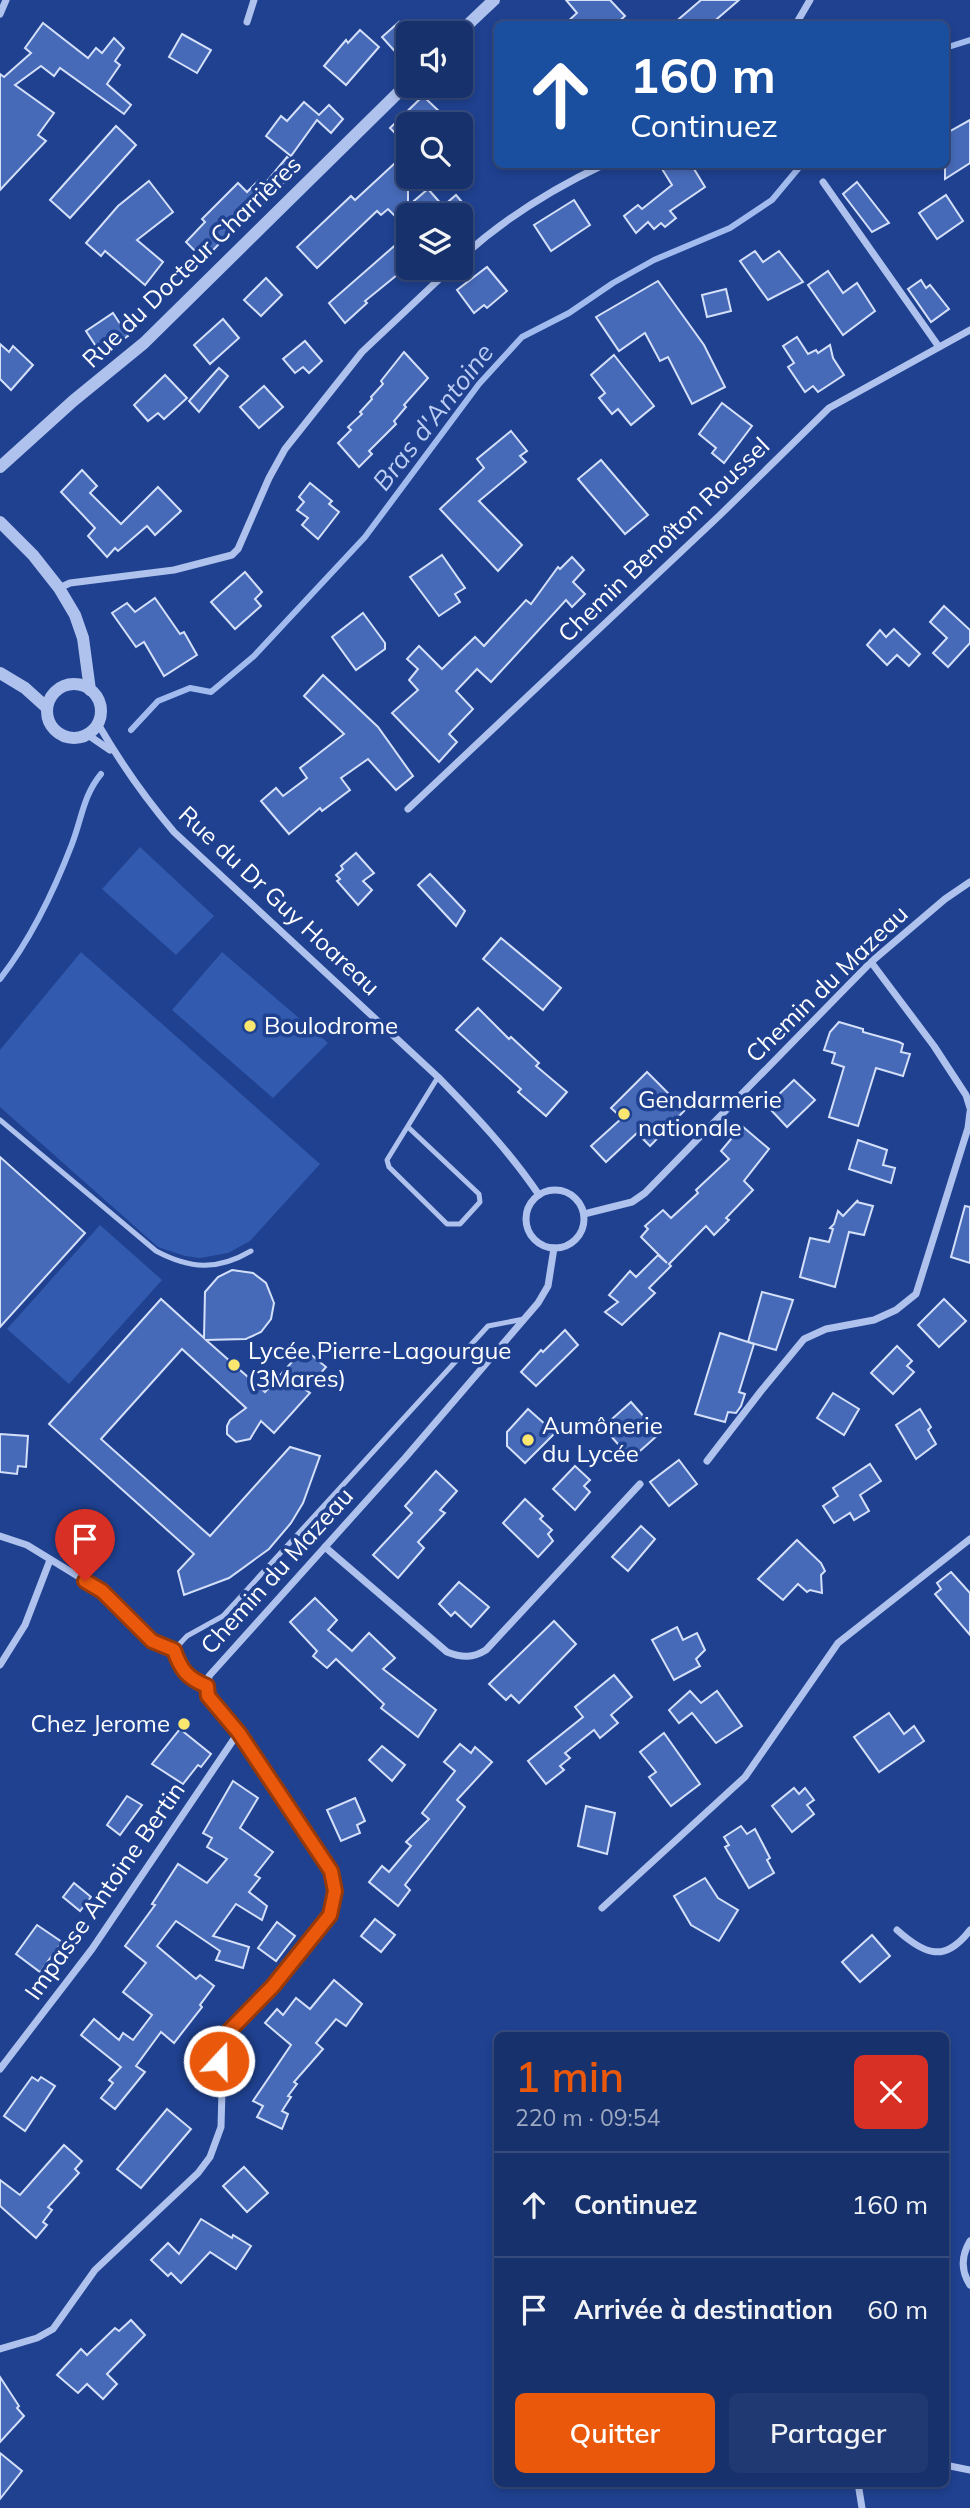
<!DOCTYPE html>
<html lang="fr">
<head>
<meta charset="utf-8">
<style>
  body { margin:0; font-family:Mulish,sans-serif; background:#203972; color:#f1f3f6; height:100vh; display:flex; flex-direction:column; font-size:26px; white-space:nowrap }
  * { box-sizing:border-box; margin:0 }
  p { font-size:23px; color:#9ea9c2 }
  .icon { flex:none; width:38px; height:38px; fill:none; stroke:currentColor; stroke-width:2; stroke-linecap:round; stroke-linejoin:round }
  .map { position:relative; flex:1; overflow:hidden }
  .panel { position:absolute; left:494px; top:2032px; width:455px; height:455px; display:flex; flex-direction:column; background:#17316c; border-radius:10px; box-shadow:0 4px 10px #0003,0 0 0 2px #364c7f }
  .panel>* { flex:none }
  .top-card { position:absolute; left:494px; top:21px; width:455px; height:147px; border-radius:10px; box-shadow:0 4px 10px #0003,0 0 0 2px #364c7f; background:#1a4fa0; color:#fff; overflow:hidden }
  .fabs { position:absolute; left:396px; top:21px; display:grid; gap:14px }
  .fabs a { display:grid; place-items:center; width:77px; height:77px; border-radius:10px; background:#17316c; box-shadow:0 4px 10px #0003,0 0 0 2px #364c7f; font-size:35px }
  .pin { position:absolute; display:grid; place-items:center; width:60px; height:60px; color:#fff; margin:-72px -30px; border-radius:50% 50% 50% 0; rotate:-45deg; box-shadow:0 0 7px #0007 }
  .pin .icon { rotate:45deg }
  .me { position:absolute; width:77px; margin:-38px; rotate:21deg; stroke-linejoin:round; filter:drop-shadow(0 0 5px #0008) }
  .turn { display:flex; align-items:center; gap:24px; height:147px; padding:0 21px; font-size:32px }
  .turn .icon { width:91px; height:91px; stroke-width:2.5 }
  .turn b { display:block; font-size:49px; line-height:60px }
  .round { display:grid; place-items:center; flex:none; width:74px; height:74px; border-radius:10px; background:#203972 }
  .summary { display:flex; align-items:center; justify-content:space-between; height:119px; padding:0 21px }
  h1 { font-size:42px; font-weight:600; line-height:52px; color:#ea580c }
  .button { display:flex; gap:14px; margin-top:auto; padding:14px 21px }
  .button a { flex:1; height:80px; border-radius:10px; background:#ea580c; color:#fff; font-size:28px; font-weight:600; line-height:80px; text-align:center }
  .button a+a { background:#203972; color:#f1f3f6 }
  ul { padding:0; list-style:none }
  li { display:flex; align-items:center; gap:21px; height:105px; padding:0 21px; border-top:2px solid #364c7f }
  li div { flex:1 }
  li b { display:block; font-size:26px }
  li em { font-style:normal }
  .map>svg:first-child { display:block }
  .green { fill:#325aae }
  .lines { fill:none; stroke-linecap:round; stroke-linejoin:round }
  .stream { stroke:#a2bbef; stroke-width:6 }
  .building { fill:#476ab8; stroke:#d4e0f9; stroke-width:2 }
  .service { stroke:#afc2ed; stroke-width:5 }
  .minor { stroke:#afc2ed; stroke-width:7 }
  .tertiary { stroke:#afc2ed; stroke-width:12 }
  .route-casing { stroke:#983908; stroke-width:18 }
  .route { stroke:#ea580c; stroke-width:12 }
  .poi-dot { fill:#fbe66f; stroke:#1f4190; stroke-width:2.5 }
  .labels { text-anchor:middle; stroke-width:7; stroke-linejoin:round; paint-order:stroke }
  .street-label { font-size:24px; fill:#fff; stroke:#1f4190 }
  .poi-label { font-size:24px; fill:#fff; stroke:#1f4190; text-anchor:start }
  .water-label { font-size:26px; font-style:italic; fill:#bbcdf4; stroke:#1f4190 }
</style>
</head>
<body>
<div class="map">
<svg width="970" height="2508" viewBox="0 0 970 2508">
  <rect width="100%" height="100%" fill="#1f4190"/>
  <!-- green -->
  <g class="green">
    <polygon points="140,847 214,916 176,955 102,889"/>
    <polygon points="81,952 320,1164 250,1241 228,1253 200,1258 185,1256 158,1247 0,1107 0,1050"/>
    <polygon points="222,952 328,1043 273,1098 172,1010"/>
    <polygon points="100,1225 162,1280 69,1384 7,1329"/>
  </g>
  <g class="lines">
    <!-- stream -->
    <g class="stream">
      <polyline points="945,48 970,40"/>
      <polyline points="131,730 158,701 190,688 211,692 254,656 365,537 479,384 522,337 569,313 613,283 654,260 730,228 772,200 802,164"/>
      <path d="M0,979C31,939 54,891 72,844C82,818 83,796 101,774"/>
    </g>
  </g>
  <!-- building -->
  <g class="building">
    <polygon points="566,0 610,0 625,16 616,24 565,24 577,13"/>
    <polygon points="701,0 739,0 711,24 673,24"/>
    <polygon points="399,22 408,33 408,66 382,37"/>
    <polygon points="43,23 88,58 96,48 102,53 114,38 124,48 115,61 120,65 107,84 131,105 124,114 60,68 54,76 41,66 15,85 54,113 38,135 46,141 0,190 0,74 4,77 31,53 25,48"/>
    <polygon points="360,30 379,47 346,85 324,66 346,40 348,43"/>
    <polygon points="182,34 211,50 197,73 169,57"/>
    <polygon points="423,96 442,114 433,124 408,124 408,146 390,128"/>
    <polygon points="304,102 319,115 329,105 343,119 331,133 317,120 291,156 266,136 281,116 287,121"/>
    <polygon points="970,120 970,163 945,179 945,134"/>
    <polygon points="116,126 136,145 70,218 50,200"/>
    <polygon points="408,151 408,206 428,189 443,206 456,195 473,215 408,215 408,229 388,209 381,215 377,211 317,268 297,247 351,196 355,200"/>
    <polygon points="287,157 299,167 245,223 241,220 204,260 186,242 205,222 202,219 238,183 247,192 258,181 263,186"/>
    <polygon points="659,164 691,164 705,187 670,211 676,218 665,227 661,223 654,229 648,222 636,233 624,216 638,205 642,209 672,185"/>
    <polygon points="149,181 173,212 137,240 163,262 145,285 105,251 101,256 86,243 118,206"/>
    <polygon points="857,182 889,223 872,232 843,194"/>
    <polygon points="946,195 963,221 937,239 919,213"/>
    <polygon points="574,200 590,225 551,251 534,225"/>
    <polygon points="408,234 408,266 365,301 367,303 345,323 329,303"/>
    <polygon points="755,251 763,262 779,251 803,282 768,300 740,261"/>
    <polygon points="487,267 507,291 487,308 484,305 474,313 457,290"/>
    <polygon points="828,271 843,293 857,283 875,311 843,335 808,285"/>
    <polygon points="266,278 282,295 261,316 244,300"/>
    <polygon points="921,280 926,288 930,285 949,309 931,322 908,289"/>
    <polygon points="658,281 704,345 725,387 692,404 668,357 660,361 645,333 619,351 596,317"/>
    <polygon points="726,289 731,311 707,317 702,295"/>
    <polygon points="113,313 128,336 101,354 86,331"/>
    <polygon points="223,319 239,338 210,364 194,345"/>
    <polygon points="797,337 808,354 816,350 818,353 830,345 833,358 844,375 818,392 813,386 805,392 788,367 794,363 783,346"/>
    <polygon points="305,341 322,361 309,373 303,367 295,373 283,359"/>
    <polygon points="0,344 9,352 13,346 33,365 11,390 0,379"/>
    <polygon points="404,352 428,378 404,405 406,407 394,421 396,424 369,451 372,454 359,467 338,443 351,430 348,427 362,414 360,412 372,399 371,397 383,384 381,381"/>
    <polygon points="614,355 654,406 631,425 618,409 612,414 599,398 605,393 591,375"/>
    <polygon points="219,368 228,376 199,412 189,401"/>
    <polygon points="165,375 187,398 164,419 158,413 148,421 134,405"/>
    <polygon points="264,386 283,407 259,428 240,407"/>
    <polygon points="722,403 752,426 724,463 712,453 716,448 699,434"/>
    <polygon points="511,431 527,451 520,456 526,462 479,501 522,545 498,571 440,509 484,468 477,459"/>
    <polygon points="601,460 648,515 625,534 578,479"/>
    <polygon points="82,470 97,486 90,493 121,524 158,487 181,511 155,535 147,526 118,551 115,548 107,557 88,536 95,528 61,492"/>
    <polygon points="310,483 332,501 329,504 339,512 318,539 302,525 308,518 297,510 304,502 299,497"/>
    <polygon points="442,555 465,588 455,594 460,602 439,616 410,577"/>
    <polygon points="572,557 584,570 573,582 585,594 572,607 566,600 491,682 477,669 456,691 473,709 449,734 457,742 439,762 392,713 418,690 409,680 418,669 407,659 419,646 442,669 475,637 484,646 526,600 531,604 558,567 560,569"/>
    <polygon points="245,572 262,592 255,599 261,606 235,629 211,602"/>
    <polygon points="155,598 180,634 184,632 197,655 164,676 144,642 136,647 112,613 127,603 135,612"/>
    <polygon points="944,606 970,630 970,643 948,667 933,653 947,638 930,622"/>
    <polygon points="363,613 385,643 385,649 356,670 332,637"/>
    <polygon points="894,629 920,654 909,666 897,655 887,665 867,645 880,630 886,637"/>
    <polygon points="323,675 378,727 413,776 396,790 368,759 341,778 350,790 322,811 320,808 289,834 261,801 276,788 283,796 307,778 300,768 344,734 304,696"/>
    <polygon points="356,853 374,873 363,881 372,890 358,905 337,881 340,879 336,875 343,869 341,866"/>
    <polygon points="430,874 465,911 456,926 418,885"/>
    <polygon points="501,938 561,988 543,1010 483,959"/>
    <polygon points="478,1008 509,1039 511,1037 539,1063 536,1066 567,1092 546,1116 518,1092 521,1089 456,1030"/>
    <polygon points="839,1022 863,1029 863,1032 899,1042 903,1044 901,1052 910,1054 903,1076 876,1068 858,1126 829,1117 844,1067 832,1063 835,1053 824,1050 830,1032"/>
    <polygon points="647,1072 685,1110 650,1146 637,1133 606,1162 591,1146 622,1118 611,1108"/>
    <polygon points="794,1080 815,1100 787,1127 772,1111 779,1105 774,1099"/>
    <polygon points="742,1126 769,1149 744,1181 753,1190 726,1218 729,1220 714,1235 706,1226 669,1264 671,1266 649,1288 655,1293 622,1325 605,1312 618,1302 609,1295 630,1271 636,1277 658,1255 667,1263 641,1237 648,1229 645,1226 663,1210 671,1218 698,1193 696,1190 729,1159 721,1151"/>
    <polygon points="858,1140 887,1150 883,1165 895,1168 891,1183 849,1169"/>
    <polygon points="0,1157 85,1233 0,1327"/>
    <polygon points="858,1200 857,1202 873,1206 864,1235 849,1232 835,1287 800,1277 810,1238 829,1242 833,1229 830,1228 834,1224 838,1211 843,1216"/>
    <polygon points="965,1206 970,1207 970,1263 951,1257"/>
    <polygon points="232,1270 253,1273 266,1283 274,1303 271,1319 261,1332 246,1339 206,1340 265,1392 300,1353 309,1353 326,1367 306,1390 310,1393 274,1433 261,1421 250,1439 236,1442 227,1434 227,1426 230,1420 246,1408 182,1349 101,1439 210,1536 290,1447 320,1456 303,1503 291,1523 269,1549 229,1578 184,1595 178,1571 194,1554 49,1424 161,1299 204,1338 205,1292 218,1277"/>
    <polygon points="762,1292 793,1300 776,1350 748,1342"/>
    <polygon points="944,1299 966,1321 939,1347 918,1325"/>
    <polygon points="565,1330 578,1345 536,1386 521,1372 541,1350 543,1352"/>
    <polygon points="720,1333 754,1344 739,1392 745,1394 741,1406 736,1413 728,1412 725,1422 695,1414"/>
    <polygon points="897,1346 912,1361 907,1366 914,1372 893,1394 871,1373"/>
    <polygon points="833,1393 859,1409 844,1435 817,1418"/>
    <polygon points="631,1402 659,1434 631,1459 603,1427"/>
    <polygon points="528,1409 555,1433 525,1463 507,1446 507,1432"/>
    <polygon points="920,1409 931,1427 928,1430 936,1444 916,1459 896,1425"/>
    <polygon points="0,1434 28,1436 26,1467 18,1466 17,1474 0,1472"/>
    <polygon points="679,1460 697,1484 669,1506 650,1482"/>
    <polygon points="870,1464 881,1481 860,1495 869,1511 854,1520 850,1513 834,1523 823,1506 838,1496 833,1488"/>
    <polygon points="575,1466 590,1480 584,1486 590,1492 575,1510 553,1489"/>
    <polygon points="436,1471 457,1491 440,1510 445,1513 418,1542 424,1548 398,1578 373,1555 412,1513 405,1506"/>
    <polygon points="525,1499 543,1516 540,1519 552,1530 548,1534 553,1541 538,1557 503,1523"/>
    <polygon points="641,1526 655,1539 628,1571 612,1557"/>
    <polygon points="797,1540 821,1563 825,1571 821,1575 822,1593 810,1590 807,1592 798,1584 783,1600 758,1579"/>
    <polygon points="951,1572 970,1593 970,1635 935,1594 941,1589 937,1583"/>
    <polygon points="459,1582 489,1607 471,1627 455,1612 451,1616 439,1604"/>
    <polygon points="315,1598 337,1620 328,1630 352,1651 369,1633 395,1658 383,1669 436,1710 418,1737 381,1708 384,1704 336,1659 327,1668 313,1656 317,1651 290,1622"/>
    <polygon points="554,1621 576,1644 519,1703 511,1695 506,1700 489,1684"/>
    <polygon points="677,1627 683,1640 697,1633 705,1650 696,1659 700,1666 674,1680 652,1640"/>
    <polygon points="614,1675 632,1697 611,1715 618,1723 600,1738 594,1730 565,1753 570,1758 560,1766 564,1770 546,1784 528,1761 583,1717 575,1707"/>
    <polygon points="690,1691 701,1703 717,1691 742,1726 716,1743 692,1713 679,1723 669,1710"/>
    <polygon points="889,1713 904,1734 914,1726 924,1741 879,1772 854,1737"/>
    <polygon points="180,1729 211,1754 201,1767 198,1765 183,1784 152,1764"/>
    <polygon points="664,1733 700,1784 671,1806 649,1777 656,1772 640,1752"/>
    <polygon points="460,1744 471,1753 475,1747 492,1762 457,1800 465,1807 405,1885 410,1890 398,1906 369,1882 382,1866 389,1872 411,1846 406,1842 429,1819 422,1813 455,1771 444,1762"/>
    <polygon points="382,1746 405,1765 392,1781 369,1760"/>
    <polygon points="233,1781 258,1798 240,1828 273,1852 255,1875 260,1878 249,1892 267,1906 262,1920 236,1904 213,1936 249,1947 243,1968 216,1960 220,1951 176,1921 157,1946 196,1979 200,1975 214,1986 200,2005 202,2007 174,2043 161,2032 136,2066 145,2072 115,2109 101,2098 113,2083 109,2080 121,2067 81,2035 94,2019 119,2040 123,2033 133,2040 152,2015 123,1992 146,1963 125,1946 155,1905 152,1904 178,1864 207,1883 227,1859 207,1847 212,1838 203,1833"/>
    <polygon points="794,1788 799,1794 805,1788 814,1800 807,1805 814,1814 792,1832 772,1806"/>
    <polygon points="127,1796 142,1805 120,1835 107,1825"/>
    <polygon points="355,1798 365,1821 357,1825 360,1833 341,1841 327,1810"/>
    <polygon points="586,1806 615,1813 607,1854 578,1846"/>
    <polygon points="741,1826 747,1834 755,1829 770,1858 767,1860 774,1873 749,1888 725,1847 729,1845 724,1837"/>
    <polygon points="705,1878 718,1898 738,1910 719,1941 691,1925 674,1896"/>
    <polygon points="74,1883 91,1897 80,1911 63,1897"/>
    <polygon points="375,1919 395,1935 381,1952 361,1936"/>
    <polygon points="277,1922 295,1936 276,1961 258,1948"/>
    <polygon points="37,1925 62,1942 40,1972 16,1954"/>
    <polygon points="872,1935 890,1956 860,1982 842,1962"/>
    <polygon points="334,1980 362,2004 346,2026 336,2019 316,2043 323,2049 294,2082 297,2084 288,2096 291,2097 282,2111 288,2114 282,2129 257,2117 263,2106 253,2101 291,2045 265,2023 277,2009 283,2015 296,1998 310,2009"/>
    <polygon points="32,2077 38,2081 41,2077 55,2086 25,2131 4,2116"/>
    <polygon points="167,2109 191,2129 141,2188 117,2169"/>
    <polygon points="64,2145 82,2161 75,2169 79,2173 48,2207 52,2210 43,2222 47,2225 36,2238 0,2206 0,2180 20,2195"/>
    <polygon points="244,2167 268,2193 247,2212 223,2186"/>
    <polygon points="201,2219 232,2238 233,2235 251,2246 236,2269 210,2252 181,2283 171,2273 168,2276 151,2260 168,2243 179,2254"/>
    <polygon points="131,2320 145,2335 107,2374 117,2384 103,2399 87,2384 78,2393 57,2375 81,2349 87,2355 115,2328 119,2331"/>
    <polygon points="0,2377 19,2406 17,2408 24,2416 0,2442"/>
    <polygon points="0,2453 22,2471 0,2499"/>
  </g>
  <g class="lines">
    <!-- service -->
    <g class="service">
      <path d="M0,1120L156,1251C190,1269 217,1271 251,1251"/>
      <polyline points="409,1128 479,1194 480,1202 460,1224 447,1224 389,1167 387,1160 438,1077"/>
      <polyline points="174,1650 187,1636 223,1616 488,1326 524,1319"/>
    </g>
    <!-- minor -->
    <g class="minor">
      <polyline points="0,14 6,0"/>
      <polyline points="247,22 254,0"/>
      <polyline points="796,24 810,0"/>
      <polyline points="823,182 939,347"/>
      <path d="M460,259C503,219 552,189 605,164"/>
      <polyline points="59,588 70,583 174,570 232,555 238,549 269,478 285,449 362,352 451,268"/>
      <path d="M98,724C120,762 145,798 174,832L438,1077C474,1114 510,1152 539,1195"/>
      <polyline points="88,735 110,750"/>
      <polyline points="408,809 720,515 829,408 970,330"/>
      <polyline points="871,962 934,1046 966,1095 970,1108"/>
      <circle cx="555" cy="1219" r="29"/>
      <polyline points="584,1214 632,1202 645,1193 871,962 945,899 970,882"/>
      <polyline points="707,1461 761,1391 804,1339 826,1329 874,1320 896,1310 916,1294 968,1128 970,1112"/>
      <path d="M0,1536L27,1545L102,1591L152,1641L174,1650C181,1670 187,1678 207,1686"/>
      <path d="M325,1547L447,1652C462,1658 473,1658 486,1650L640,1484"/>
      <polyline points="0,1665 25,1625 50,1560"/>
      <polyline points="602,1908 745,1777 838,1643 970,1539"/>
      <path d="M897,1930C925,1955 945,1963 970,1930"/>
      <polyline points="0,2069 92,1949 238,1733"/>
      <path d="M970,2241C961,2256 961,2271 970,2285"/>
      <polyline points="0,2349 37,2338 53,2329 95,2270 198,2173 210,2157 221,2127 222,2090 219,2061 222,2046 230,2030 273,1986 320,1929 330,1915 334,1902 335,1891 331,1871 238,1733 208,1696 209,1676 405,1458 538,1303 548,1286 554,1248"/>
      <polyline points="945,2465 970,2470"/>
      <polyline points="858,2483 862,2508"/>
    </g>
    <!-- tertiary -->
    <g class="tertiary">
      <polyline points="459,33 494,0"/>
      <polyline points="0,467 73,401 144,343 408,83"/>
      <polyline points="0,522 33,555 59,588 75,615 83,638 90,690"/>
      <polyline points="0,673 25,688 46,707"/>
      <circle cx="74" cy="711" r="27"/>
    </g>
  </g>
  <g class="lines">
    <defs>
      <path id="route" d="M85,1581L102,1591L152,1641L174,1650C181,1670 187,1678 207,1686L208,1696L239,1733L331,1871L335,1891L330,1915L273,1986L230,2030L222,2046L219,2061"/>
    </defs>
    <!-- route casing -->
    <use href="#route" class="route-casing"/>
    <!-- route -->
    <use href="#route" class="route"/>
  </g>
  <!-- markers -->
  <g class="poi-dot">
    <circle cx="250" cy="1026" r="7"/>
    <circle cx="624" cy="1114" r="7"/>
    <circle cx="234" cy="1365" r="7"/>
    <circle cx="528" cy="1440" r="7"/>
    <circle cx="184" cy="1724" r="7"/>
  </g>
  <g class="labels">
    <!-- street labels -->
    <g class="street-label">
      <text transform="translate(192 262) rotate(-44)" y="8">Rue du Docteur Charrières</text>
      <text transform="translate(664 540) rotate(-44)" y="8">Chemin Benoîton Roussel</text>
      <text transform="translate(279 901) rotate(43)" y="8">Rue du Dr Guy Hoareau</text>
      <text transform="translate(827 984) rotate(-44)" y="8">Chemin du Mazeau</text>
      <text transform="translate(277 1571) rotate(-48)" y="8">Chemin du Mazeau</text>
      <text transform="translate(105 1891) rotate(-55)" y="8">Impasse Antoine Bertin</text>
    </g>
    <!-- poi labels -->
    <g class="poi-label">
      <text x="264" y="1034">Boulodrome</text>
      <text x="638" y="1108">Gendarmerie<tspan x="638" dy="28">nationale</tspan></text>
      <text x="248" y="1359">Lycée Pierre-Lagourgue<tspan x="248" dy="28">(3Mares)</tspan></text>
      <text x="542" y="1434">Aumônerie<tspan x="542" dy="28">du Lycée</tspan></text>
      <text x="170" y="1732" text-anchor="end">Chez Jerome</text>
    </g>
    <!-- water labels -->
    <g class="water-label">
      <text transform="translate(433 417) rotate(-52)" y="9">Bras d'Antoine</text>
    </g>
  </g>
</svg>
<div class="fabs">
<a><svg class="icon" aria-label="sound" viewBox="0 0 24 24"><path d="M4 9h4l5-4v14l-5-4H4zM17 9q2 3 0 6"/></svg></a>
<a><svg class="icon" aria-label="search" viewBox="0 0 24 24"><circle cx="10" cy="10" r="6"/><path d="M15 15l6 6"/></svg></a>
<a><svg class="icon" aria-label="layers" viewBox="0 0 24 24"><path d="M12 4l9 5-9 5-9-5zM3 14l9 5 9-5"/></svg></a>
</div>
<div class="pin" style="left:85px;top:1581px;background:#d93025"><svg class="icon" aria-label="arrive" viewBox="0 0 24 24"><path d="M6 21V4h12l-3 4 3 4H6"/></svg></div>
<svg class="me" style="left:219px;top:2061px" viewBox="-20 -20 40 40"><circle r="17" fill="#ea580c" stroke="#fff" stroke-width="3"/><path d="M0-11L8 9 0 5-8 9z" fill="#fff"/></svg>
<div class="top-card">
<div class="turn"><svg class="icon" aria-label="ahead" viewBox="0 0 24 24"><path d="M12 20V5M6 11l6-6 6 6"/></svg><div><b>160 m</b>Continuez</div></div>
</div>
<section class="panel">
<div class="summary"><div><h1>1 min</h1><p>220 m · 09:54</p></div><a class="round" style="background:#d93025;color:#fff"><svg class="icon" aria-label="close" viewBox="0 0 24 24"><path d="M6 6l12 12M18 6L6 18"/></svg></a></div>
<ul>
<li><svg class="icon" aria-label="ahead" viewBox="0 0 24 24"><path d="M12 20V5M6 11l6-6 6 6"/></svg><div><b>Continuez</b></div><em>160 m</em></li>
<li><svg class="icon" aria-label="arrive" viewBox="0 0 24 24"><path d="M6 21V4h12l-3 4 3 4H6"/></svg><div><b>Arrivée à destination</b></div><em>60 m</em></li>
</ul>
<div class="button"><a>Quitter</a><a>Partager</a></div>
</section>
</div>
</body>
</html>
